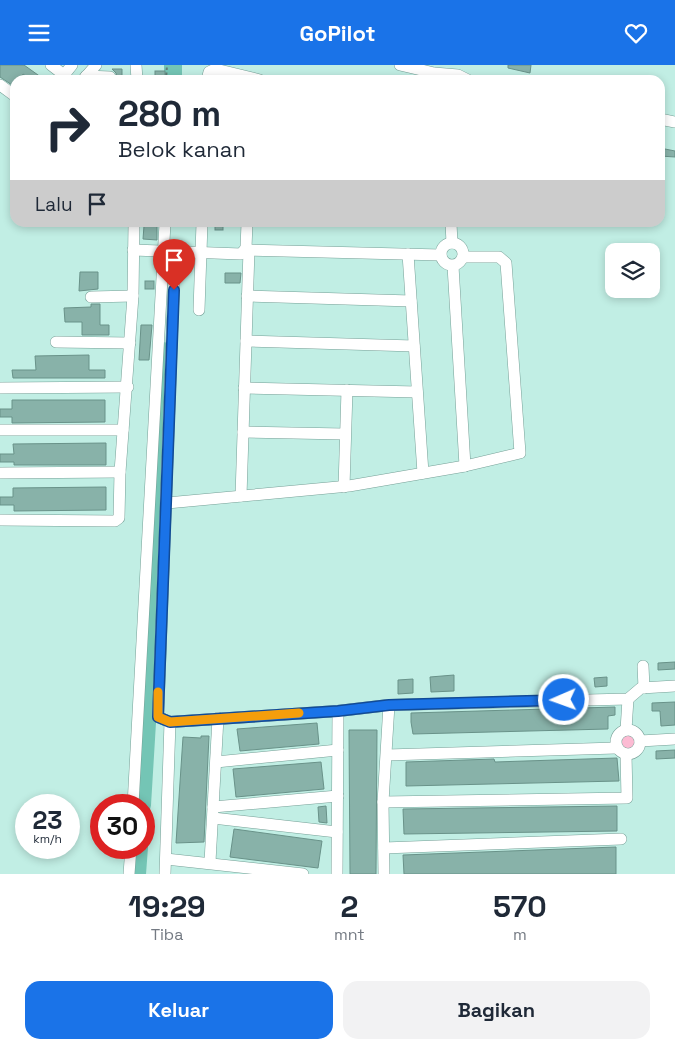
<!DOCTYPE html>
<html lang="id">
<head>
<meta charset="utf-8">
<style>
  body { margin:0; font-family:"Space Grotesk",sans-serif; background:#f2f2f3; color:#1f2937; height:100vh; display:flex; flex-direction:column; font-size:19px; white-space:nowrap }
  * { box-sizing:border-box; margin:0 }
  p { font-size:16px; color:#747a83 }
  .icon { flex:none; width:28px; height:28px; fill:none; stroke:currentColor; stroke-width:2; stroke-linecap:round; stroke-linejoin:round }
  .map { position:relative; height:809px; overflow:hidden }
  .drawer { display:flex; flex-direction:column; background:#fff; flex:1 }
  .drawer>* { flex:none }
  .guide { position:absolute; left:10px; top:10px; width:655px; height:152px; border-radius:15px; box-shadow:0 2px 8px #0003; background:#fff; color:#1f2937; overflow:hidden }
  .buttons { position:absolute; left:605px; top:178px; display:grid; gap:10px }
  .buttons a { display:grid; place-items:center; width:55px; height:55px; border-radius:10px; background:#fff; box-shadow:0 2px 8px #0003; font-size:25px }
  .speed { position:absolute; left:15px; top:729px; display:flex; gap:10px; font-size:25px; font-weight:700; text-align:center }
  .speed>* { display:grid; place-content:center; width:65px; height:65px; border-radius:50%; background:#fff; box-shadow:0 2px 8px #0003; line-height:1 }
  .speed small { font-size:12px; font-weight:400 }
  .speed .limit { border:8px solid #d22; background:#fff; color:#111 }
  .pin { position:absolute; display:grid; place-items:center; width:42px; height:42px; color:#fff; margin:-51px -21px; border-radius:50% 50% 50% 0; rotate:-45deg; box-shadow:0 0 5px #0007 }
  .pin .icon { rotate:45deg }
  .me { position:absolute; width:55px; margin:-28px; rotate:268deg; stroke-linejoin:round; filter:drop-shadow(0 0 4px #0008) }
  .turn { display:flex; align-items:center; gap:18px; height:105px; padding:0 25px; font-size:22px }
  .turn .icon { width:65px; height:65px; stroke-width:2.5 }
  .turn b { display:block; font-size:35px; line-height:42px }
  .then { display:flex; align-items:center; height:48px; padding:0 25px; background:#0003; gap:10px; font-size:19px }
  .eta { display:flex; justify-content:space-evenly; align-items:center; height:85px; text-align:center }
  .eta b { font-size:30px; font-weight:600; line-height:35px }
  .action { display:flex; gap:10px; margin-top:auto; padding:10px 25px }
  .action a { flex:1; height:58px; border-radius:15px; background:#1a73e8; color:#fff; font-size:20px; font-weight:600; line-height:58px; text-align:center }
  .action a+a { background:#f2f2f3; color:#1f2937 }
  header { display:flex; justify-content:space-between; align-items:center; height:65px; padding:0 25px; background:#1a73e8; color:#fff; font-size:22px; font-weight:600 }
  .map>svg:first-child { display:block }
  .green { fill:#fcbbd3 }
  .lines { fill:none; stroke-linecap:round; stroke-linejoin:round }
  .river { stroke:#74c5b5; stroke-width:18 }
  .building { fill:#88b2a9; stroke:#699289 }
  .minor-casing { stroke:#76a097; stroke-width:12 }
  .path { stroke:#617e77; stroke-width:2; stroke-dasharray:2.5 2.5; stroke-linecap:butt }
  .minor { stroke:#fff; stroke-width:11 }
  .route-casing { stroke:#114b97; stroke-width:12 }
  .route { stroke:#1a73e8; stroke-width:9 }
  .slow { stroke:#f59e0b; stroke-width:9 }
</style>
</head>
<body>
<header><svg class="icon" aria-label="menu" viewBox="0 0 24 24"><path d="M4 6h16M4 12h16M4 18h16"/></svg>GoPilot<svg class="icon" aria-label="heart" viewBox="0 0 24 24"><path d="M12 20l-8-8c-3-5 5-10 8-4 3-6 11-1 8 4z"/></svg></header>
<div class="map">
<svg width="675" height="809" viewBox="0 0 675 809">
  <rect width="100%" height="100%" fill="#c1eee4"/>
  <!-- green -->
  <g class="green">
    <polygon points="167,191 148,641 142,740 133,740"/>
    <circle cx="628" cy="677" r="12"/>
  </g>
  <g class="lines">
    <!-- river -->
    <g class="river">
      <polyline points="173,15 173,0"/>
      <polyline points="142,740 148,641 163,286"/>
      <polyline points="137,809 139,782"/>
    </g>
  </g>
  <!-- building -->
  <g class="building">
    <polygon points="0,0 24,0 45,15 31,15 23,9 19,15 15,15 15,22 0,12"/>
    <polygon points="508,0 531,0 530,8 508,3"/>
    <polygon points="112,4 122,4 122,14 117,14 116,8"/>
    <rect x="155" y="6" width="10" height="9"/>
    <polygon points="660,83 675,86 675,92 660,91"/>
    <rect x="215" y="158" width="8" height="7"/>
    <polygon points="144,161 157,161 157,175 143,174"/>
    <polygon points="80,207 98,207 98,224 79,226"/>
    <polygon points="225,208 241,208 240,218 225,218"/>
    <rect x="145" y="216" width="9" height="8"/>
    <polygon points="91,239 100,239 100,260 109,260 109,270 82,270 82,257 65,257 64,243 91,242"/>
    <polygon points="141,260 152,260 149,295 139,295"/>
    <polygon points="89,290 89,305 105,305 105,313 13,313 12,305 36,305 35,291"/>
    <polygon points="12,335 105,335 105,357 12,358 12,352 0,352 0,344 12,344"/>
    <polygon points="106,378 106,400 14,400 14,397 0,397 0,389 14,389 13,379"/>
    <polygon points="106,422 106,445 14,446 14,440 0,440 0,432 13,432 13,423"/>
    <polygon points="675,597 675,604 658,605 658,598"/>
    <polygon points="454,610 454,626 431,627 430,612"/>
    <polygon points="607,612 607,621 595,622 594,613"/>
    <polygon points="413,614 413,628 398,629 398,615"/>
    <polygon points="675,637 675,660 661,661 660,646 652,646 652,638"/>
    <polygon points="615,642 615,650 608,651 608,664 413,669 411,657 411,648"/>
    <polygon points="317,658 319,679 240,686 237,664"/>
    <polygon points="349,665 377,665 376,809 350,809"/>
    <polygon points="201,671 209,671 204,777 176,778 183,672 201,673"/>
    <polygon points="675,685 675,693 656,694 656,686"/>
    <polygon points="617,693 619,716 406,721 406,697 494,694 495,697"/>
    <polygon points="321,697 324,724 236,732 233,704"/>
    <polygon points="326,741 327,758 319,757 318,742"/>
    <polygon points="617,741 617,766 404,769 403,744"/>
    <polygon points="234,764 322,776 318,803 230,792"/>
    <polygon points="616,782 616,809 404,809 403,790"/>
  </g>
  <g class="lines">
    <defs>
      <g id="minor">
        <polyline points="51,0 64,10"/>
        <polyline points="136,0 137,15"/>
        <polyline points="400,0 434,8 458,10 468,15"/>
        <polyline points="86,11 110,12"/>
        <polyline points="60,15 72,0"/>
        <polyline points="83,15 96,0"/>
        <polyline points="207,15 209,7 215,4 260,15"/>
        <polyline points="0,20 15,31"/>
        <polyline points="660,54 675,57"/>
        <polyline points="451,158 452,178"/>
        <circle cx="452" cy="189" r="11"/>
        <polyline points="133,185 241,189 246,183 247,158"/>
        <polyline points="245,185 441,190"/>
        <polyline points="175,186 158,652 170,657 338,646 389,640 628,634 641,623 675,621"/>
        <polyline points="408,189 423,408"/>
        <polyline points="453,201 465,401"/>
        <polyline points="247,231 411,236"/>
        <polyline points="91,232 133,231"/>
        <polyline points="199,245 202,158"/>
        <polyline points="246,276 414,281"/>
        <polyline points="56,277 130,278"/>
        <polyline points="0,323 128,322"/>
        <polyline points="244,323 417,327"/>
        <polyline points="0,365 123,365"/>
        <polyline points="243,367 344,369"/>
        <polyline points="0,408 120,407"/>
        <polyline points="344,422 347,325"/>
        <polyline points="241,431 249,185"/>
        <polyline points="167,438 349,421 465,401 520,388 506,198 499,192 463,192"/>
        <polyline points="0,455 115,456 119,453 120,407 133,231 134,158"/>
        <polyline points="643,601 644,623"/>
        <circle cx="628" cy="677" r="12"/>
        <polyline points="626,665 628,634"/>
        <polyline points="640,676 675,674"/>
        <polyline points="387,690 616,683"/>
        <polyline points="216,697 338,685"/>
        <polyline points="383,737 627,733 626,689"/>
        <polyline points="133,740 165,158"/>
        <polyline points="213,742 338,731"/>
        <polyline points="213,753 337,767"/>
        <polyline points="384,783 621,774"/>
        <polyline points="166,794 303,809"/>
        <polyline points="210,797 218,653"/>
        <polyline points="129,809 131,782"/>
        <polyline points="165,809 170,657"/>
        <polyline points="337,809 338,646"/>
        <polyline points="384,809 383,737 389,640"/>
      </g>
    </defs>
    <!-- minor casing -->
    <use href="#minor" class="minor-casing"/>
    <!-- path -->
    <polyline class="path" points="166,15 167,0"/>
    <!-- minor -->
    <use href="#minor" class="minor"/>
  </g>
  <g class="lines">
    <defs>
      <polyline id="route" points="174,225 158,652 170,657 338,646 389,640 564,635"/>
    </defs>
    <!-- route casing -->
    <use href="#route" class="route-casing"/>
    <!-- route -->
    <use href="#route" class="route"/>
    <!-- slow -->
    <polyline class="slow" points="158,627 158,652 170,657 299,648"/>
  </g>
</svg>
<div class="buttons">
<a><svg class="icon" aria-label="layers" viewBox="0 0 24 24"><path d="M12 4l9 5-9 5-9-5zM3 14l9 5 9-5"/></svg></a>
</div>
<div class="speed"><div>23<small>km/h</small></div><div class="limit">30</div></div>
<div class="pin" style="left:174px;top:225px;background:#d93025"><svg class="icon" aria-label="arrive" viewBox="0 0 24 24"><path d="M6 21V4h12l-3 4 3 4H6"/></svg></div>
<svg class="me" style="left:564px;top:635px" viewBox="-20 -20 40 40"><circle r="17" fill="#1a73e8" stroke="#fff" stroke-width="3"/><path d="M0-11L8 9 0 5-8 9z" fill="#fff"/></svg>
<div class="guide">
<div class="turn"><svg class="icon" aria-label="right" viewBox="0 0 24 24"><path d="M7 20v-9h11M14 6l5 5-5 5"/></svg><div><b>280 m</b>Belok kanan</div></div>
<div class="then">Lalu<svg class="icon" aria-label="arrive" viewBox="0 0 24 24"><path d="M6 21V4h12l-3 4 3 4H6"/></svg></div>
</div>
</div>
<section class="drawer">
<div class="eta">
<div><b>19:29</b><p>Tiba</p></div>
<div><b>2</b><p>mnt</p></div>
<div><b>570</b><p>m</p></div>
</div>
<div class="action"><a>Keluar</a><a>Bagikan</a></div>
</section>
</body>
</html>
